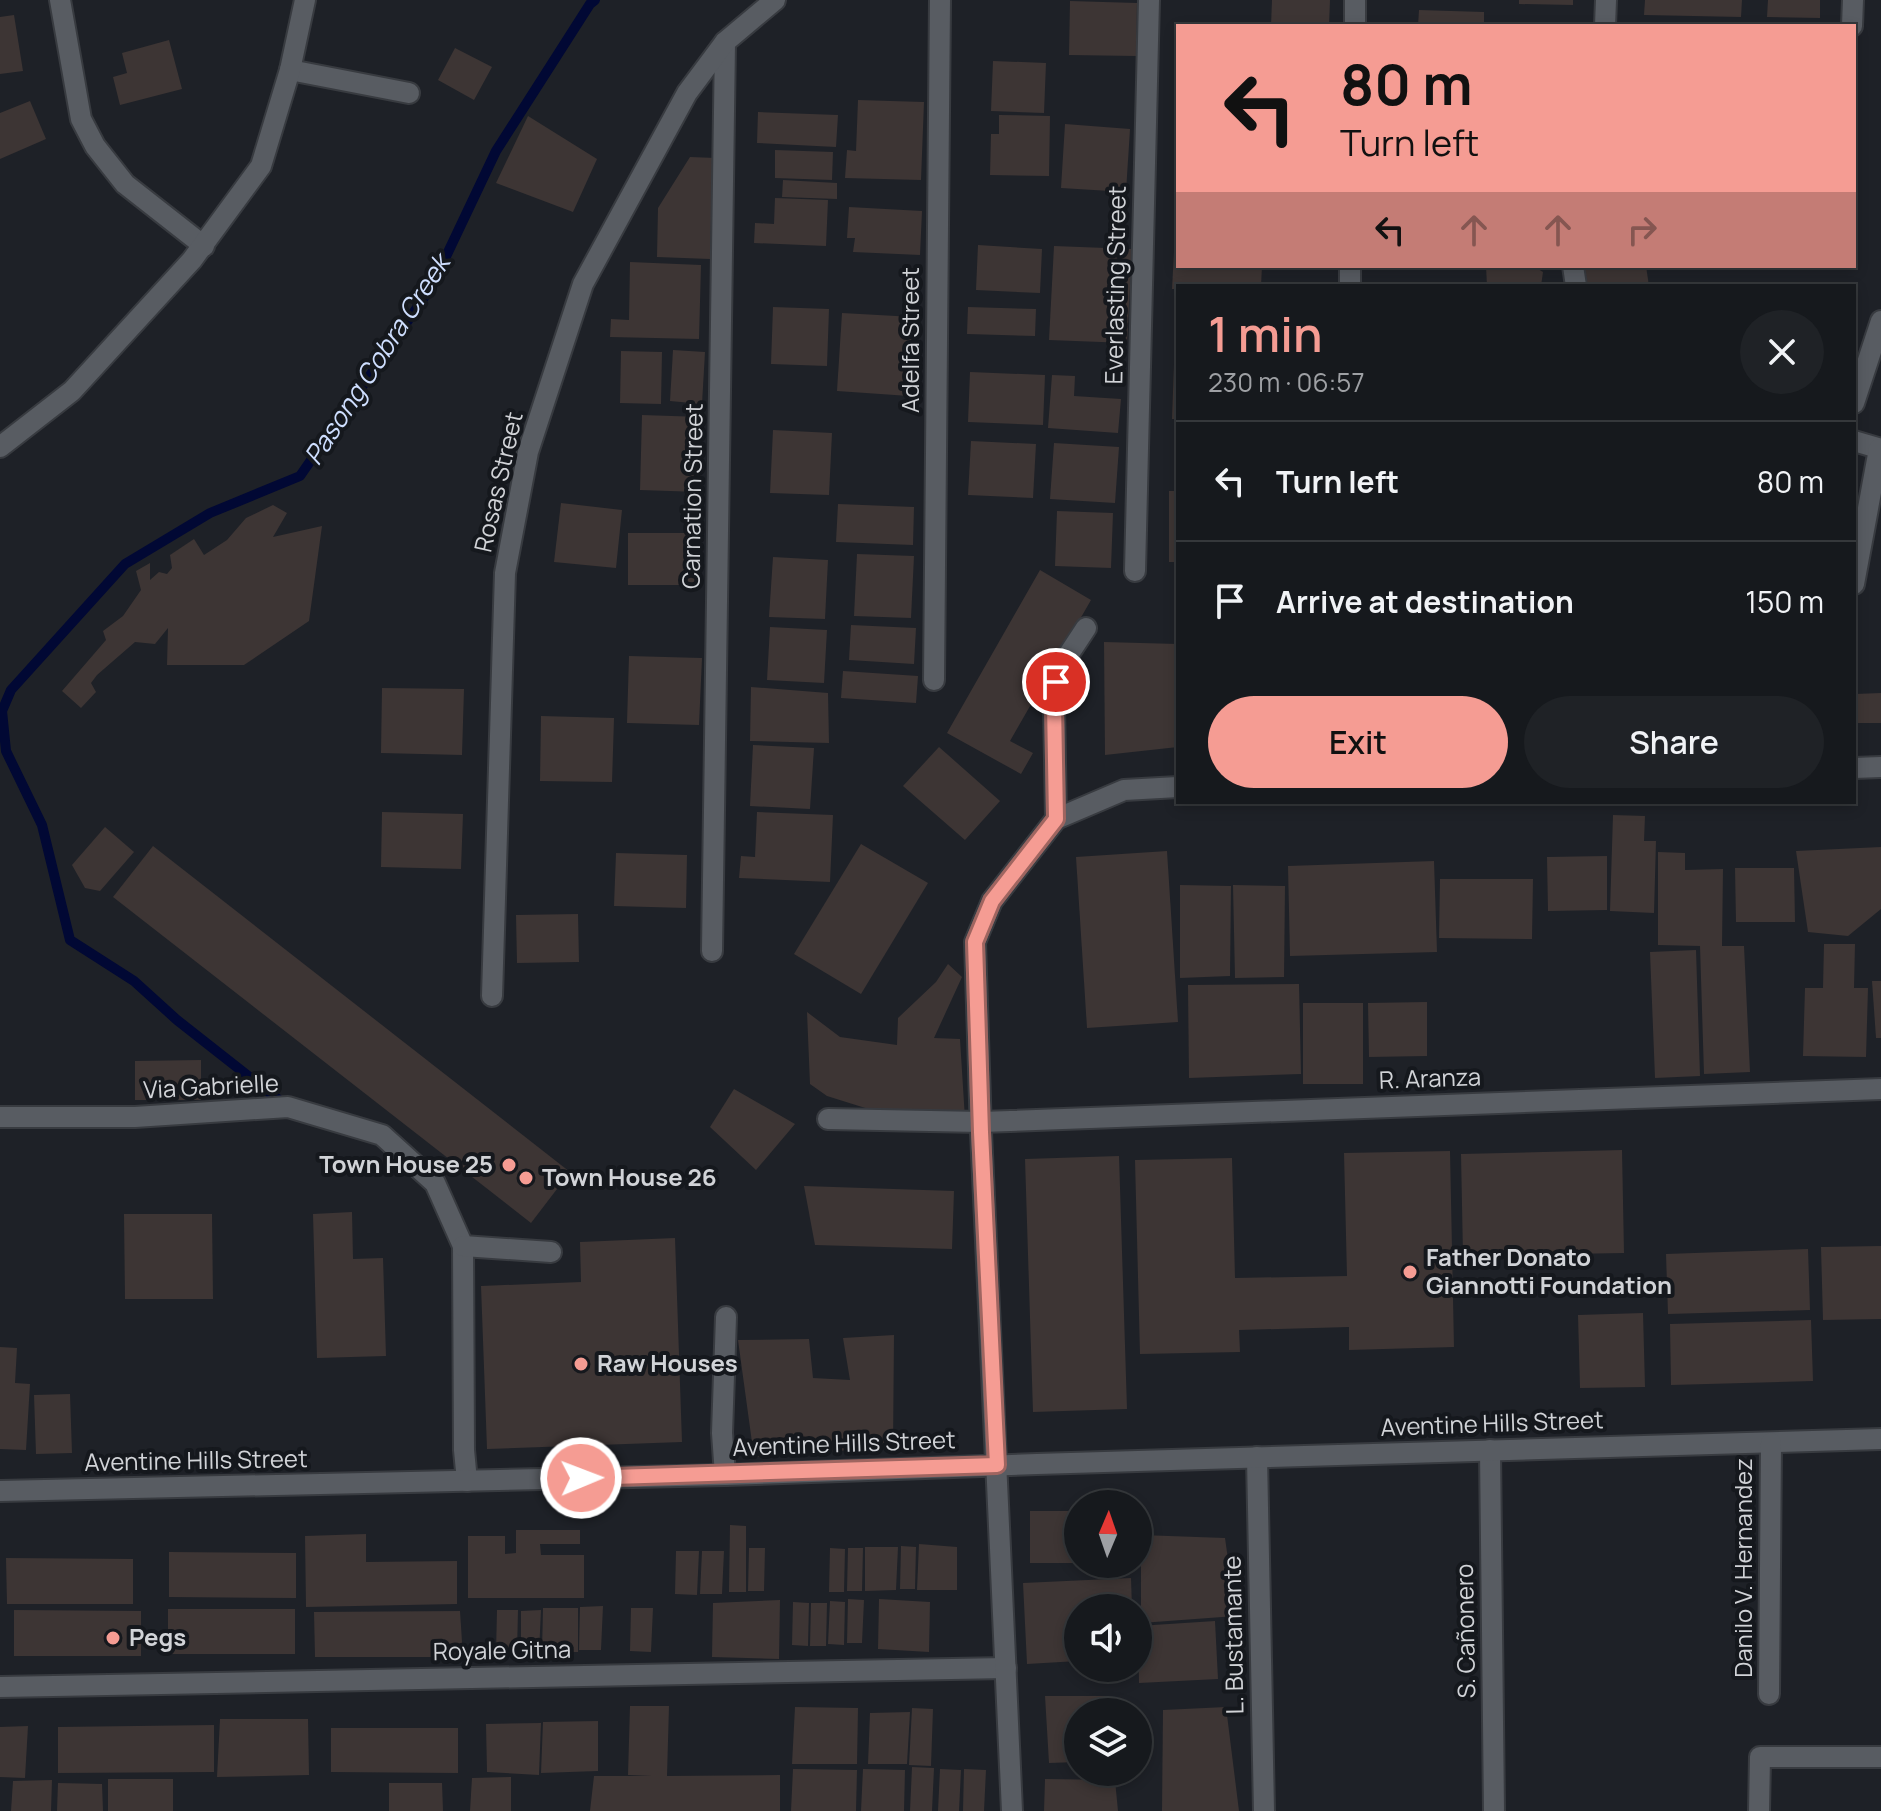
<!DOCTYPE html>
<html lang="en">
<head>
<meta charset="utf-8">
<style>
  body { margin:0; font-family:Manrope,sans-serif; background:#1f2226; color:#f1f3f6; height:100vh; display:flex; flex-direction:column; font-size:30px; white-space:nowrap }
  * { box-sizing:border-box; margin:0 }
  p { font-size:26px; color:#9ea0a4 }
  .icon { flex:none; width:44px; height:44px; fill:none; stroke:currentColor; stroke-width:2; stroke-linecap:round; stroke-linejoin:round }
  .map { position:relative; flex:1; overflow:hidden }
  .sheet { position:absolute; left:1176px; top:284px; width:680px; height:520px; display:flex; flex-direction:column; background:#16191d; border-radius:0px; box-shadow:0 4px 12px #0003,0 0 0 2px #35383b }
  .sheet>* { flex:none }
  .top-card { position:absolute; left:1176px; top:24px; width:680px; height:244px; border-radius:0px; box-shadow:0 4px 12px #0003,0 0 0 2px #35383b; background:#f59c93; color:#111; overflow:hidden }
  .needle { width:52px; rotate:2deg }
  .fabs { position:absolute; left:1064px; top:1490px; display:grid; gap:16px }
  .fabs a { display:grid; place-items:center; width:88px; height:88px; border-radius:50%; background:#16191d; box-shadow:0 4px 12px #0003,0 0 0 2px #35383b; font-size:40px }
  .pin { position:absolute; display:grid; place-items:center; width:68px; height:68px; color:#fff; margin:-34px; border:4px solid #fff; border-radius:50%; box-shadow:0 2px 8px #0007 }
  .me { position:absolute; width:88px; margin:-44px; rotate:89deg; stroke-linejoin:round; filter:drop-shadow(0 0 6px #0008) }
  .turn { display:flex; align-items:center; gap:28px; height:168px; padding:0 32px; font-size:36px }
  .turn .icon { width:104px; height:104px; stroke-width:2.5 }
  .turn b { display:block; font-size:56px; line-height:68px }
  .lanes { display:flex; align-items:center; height:76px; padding:0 32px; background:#0003; justify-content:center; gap:40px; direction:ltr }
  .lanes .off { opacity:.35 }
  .round { display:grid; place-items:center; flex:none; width:84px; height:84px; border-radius:42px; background:#1f2226 }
  .summary { display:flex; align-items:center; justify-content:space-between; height:136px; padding:0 32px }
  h1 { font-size:48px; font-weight:600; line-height:60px; color:#f59c93 }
  .primary-button { display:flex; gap:16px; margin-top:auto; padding:16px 32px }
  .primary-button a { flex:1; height:92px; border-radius:48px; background:#f59c93; color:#111; font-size:32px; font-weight:600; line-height:92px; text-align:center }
  .primary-button a+a { background:#1f2226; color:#f1f3f6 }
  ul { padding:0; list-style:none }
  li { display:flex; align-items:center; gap:24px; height:120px; padding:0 32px; border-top:2px solid #35383b }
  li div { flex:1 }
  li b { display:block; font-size:30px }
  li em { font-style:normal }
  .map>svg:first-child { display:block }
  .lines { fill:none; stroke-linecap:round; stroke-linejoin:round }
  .stream { stroke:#010834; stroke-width:10 }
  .building { fill:#3d3534 }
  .minor-casing { stroke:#383b40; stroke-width:24 }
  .minor { stroke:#585c62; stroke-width:20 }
  .route-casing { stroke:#9f6560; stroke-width:20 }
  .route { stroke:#f59c93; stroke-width:14 }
  .poi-dot { fill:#f59c93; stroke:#15181d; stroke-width:3 }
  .labels { text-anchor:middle; stroke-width:8; stroke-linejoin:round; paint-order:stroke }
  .street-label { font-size:24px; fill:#d1d3d7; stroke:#15181d }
  .poi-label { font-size:24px; font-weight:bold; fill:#d1d3d7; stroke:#15181d; text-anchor:start }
  .water-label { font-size:26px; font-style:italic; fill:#cedefe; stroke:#15181d }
</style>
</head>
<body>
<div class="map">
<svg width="1881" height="1811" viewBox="0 0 1881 1811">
  <rect width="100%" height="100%" fill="#1e2127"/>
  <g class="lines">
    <!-- stream -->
    <polyline class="stream" points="284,1104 177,1020 134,981 70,940 42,825 6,751 2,711 11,690 125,564 210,513 300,476 432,286 496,151 590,4 595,0"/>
  </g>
  <!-- building -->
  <g class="building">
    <polygon points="1272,0 1330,0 1329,26 1271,26"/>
    <polygon points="1519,0 1573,0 1573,5 1519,4"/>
    <polygon points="1645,0 1742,0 1741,17 1644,15"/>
    <polygon points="1768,0 1820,0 1820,18 1767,17"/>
    <polygon points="1070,1 1137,3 1136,56 1069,55"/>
    <polygon points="1419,10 1484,12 1484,26 1418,26"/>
    <polygon points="14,15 23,71 0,74 0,17"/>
    <polygon points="169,40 182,89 120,105 113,77 127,73 122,53"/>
    <polygon points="455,48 492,67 474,100 438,80"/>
    <polygon points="993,61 1046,63 1044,113 991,111"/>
    <polygon points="858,100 924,102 921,180 845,178 847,150 856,151"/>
    <polygon points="30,101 46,139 0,159 0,113"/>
    <polygon points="758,112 838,115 836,147 757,143"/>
    <polygon points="999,115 1050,116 1049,176 990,175 991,134 999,134"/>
    <polygon points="528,116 597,159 573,212 496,183"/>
    <polygon points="1065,124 1130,129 1126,192 1061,188"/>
    <polygon points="775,150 833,152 832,180 775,178"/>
    <polygon points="690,157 716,158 715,182 712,182 710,259 657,257 658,208"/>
    <polygon points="783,180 837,183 837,199 782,197"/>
    <polygon points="775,198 828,200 826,246 754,243 755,223 774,224"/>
    <polygon points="849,207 922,211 920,255 853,252 855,238 847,238"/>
    <polygon points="1175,233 1178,234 1178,266 1262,266 1261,286 1178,286 1178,289 1172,289"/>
    <polygon points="978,245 1042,249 1040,293 976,290"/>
    <polygon points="1054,246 1132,249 1127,343 1049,340"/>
    <polygon points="630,262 701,265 699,339 610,337 611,319 629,320"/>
    <polygon points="1486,266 1533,266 1543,272 1541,286 1487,286"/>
    <polygon points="1582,266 1646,266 1649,286 1586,286"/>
    <rect x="1383" y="283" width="75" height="3"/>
    <polygon points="773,307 829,309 827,366 771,364"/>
    <polygon points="968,307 1036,309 1035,336 967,334"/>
    <polygon points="842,313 914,317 909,396 837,391"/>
    <polygon points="673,350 705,352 702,404 670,401"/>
    <polygon points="621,351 662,352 661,404 620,403"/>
    <polygon points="1174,364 1178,364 1178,419 1172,419"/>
    <polygon points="970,372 1045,375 1043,425 968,422"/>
    <polygon points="1052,375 1075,376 1074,396 1121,399 1118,433 1048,428"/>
    <polygon points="642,415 702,417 700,492 640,490"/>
    <polygon points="773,430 832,433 829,495 770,493"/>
    <polygon points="971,441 1036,444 1033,498 968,495"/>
    <polygon points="1054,443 1119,447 1115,503 1050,499"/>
    <rect x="1169" y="491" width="9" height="71"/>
    <polygon points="561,503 622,510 616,568 554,562"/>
    <polygon points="838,504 914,507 913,545 836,542"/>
    <polygon points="273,505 287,513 273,537 322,526 309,621 244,665 167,665 168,628 155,644 135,642 97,675 91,683 96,692 81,708 62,691 106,640 103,631 123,616 141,590 136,571 150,563 150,580 159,572 167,574 172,568 170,555 194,539 204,555 227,540 246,518"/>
    <polygon points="1057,511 1113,513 1111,568 1055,566"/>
    <rect x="628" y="533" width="70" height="52"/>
    <polygon points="857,554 914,556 911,618 854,616"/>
    <polygon points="773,557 828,560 825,619 769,617"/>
    <polygon points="1040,570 1091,600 1010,741 1033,753 1021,774 947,733"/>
    <polygon points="851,625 916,628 914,664 849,660"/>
    <polygon points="770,627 827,630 824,683 767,680"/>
    <polygon points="1104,642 1178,644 1178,747 1105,755"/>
    <polygon points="629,656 702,658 699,725 627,723"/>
    <polygon points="843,671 918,676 916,703 841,698"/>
    <polygon points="751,687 828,693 829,743 750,741"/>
    <polygon points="382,688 464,689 462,755 381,753"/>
    <polygon points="1881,693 1881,723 1856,723 1855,694"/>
    <polygon points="541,716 614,718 612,782 540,781"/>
    <polygon points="753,745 814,748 810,809 750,806"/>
    <polygon points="939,747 1000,801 965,840 903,786"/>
    <polygon points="382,812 463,814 461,869 381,867"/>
    <polygon points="757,812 833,815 830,882 739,878 741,856 755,857"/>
    <polygon points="1613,815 1645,816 1644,841 1656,841 1654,913 1610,911"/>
    <polygon points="105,827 134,852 100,891 85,888 72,865"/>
    <polygon points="861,844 928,883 861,994 794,954"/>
    <polygon points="153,846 570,1172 531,1223 113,897"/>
    <polygon points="1881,847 1881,909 1848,936 1808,932 1796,851"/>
    <polygon points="1167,851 1178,1022 1087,1028 1076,857"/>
    <polygon points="1658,852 1685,853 1685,870 1723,869 1722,946 1744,946 1750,1072 1704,1074 1700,946 1658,945"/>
    <polygon points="616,853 687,855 686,908 614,906"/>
    <polygon points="1607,856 1607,910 1548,911 1547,857"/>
    <polygon points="1434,861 1437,952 1290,956 1288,866"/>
    <polygon points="1735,868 1794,868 1795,922 1736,922"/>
    <polygon points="1440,879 1533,879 1532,939 1439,938"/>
    <polygon points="1180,885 1231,886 1230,976 1180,978"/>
    <polygon points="1233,885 1285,886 1284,977 1235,978"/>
    <polygon points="578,914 579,962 517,963 516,915"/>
    <polygon points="1824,944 1855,944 1854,988 1868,988 1866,1057 1803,1056 1805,988 1823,988"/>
    <polygon points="1696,950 1700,1076 1655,1078 1650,952"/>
    <polygon points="948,964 962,977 934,1038 960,1039 965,1119 894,1117 827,1096 810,1084 807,1012 840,1037 897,1045 898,1018 936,982"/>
    <polygon points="1872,981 1881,981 1881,1038 1876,1038"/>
    <polygon points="1299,984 1301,1074 1189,1078 1188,985"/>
    <polygon points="1427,1002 1427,1056 1369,1057 1368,1003"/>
    <rect x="1303" y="1003" width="60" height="81"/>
    <polygon points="201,1060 201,1100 135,1100 135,1061"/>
    <polygon points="734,1089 795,1124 756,1170 710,1127"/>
    <polygon points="1622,1150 1624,1253 1463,1256 1461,1154"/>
    <polygon points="1450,1151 1454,1347 1349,1350 1349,1327 1239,1330 1240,1352 1140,1354 1135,1160 1232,1158 1235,1278 1347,1276 1344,1153"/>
    <polygon points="1119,1156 1127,1409 1033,1412 1025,1159"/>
    <polygon points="804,1186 954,1191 952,1249 815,1245"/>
    <polygon points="352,1212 353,1259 383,1258 386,1356 317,1358 313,1214"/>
    <polygon points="124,1214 212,1214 213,1299 125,1299"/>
    <polygon points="675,1238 682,1442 487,1449 481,1286 581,1282 580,1242"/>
    <polygon points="1881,1246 1881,1319 1823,1320 1821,1247"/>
    <polygon points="1808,1249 1810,1310 1668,1314 1666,1254"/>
    <polygon points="1643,1313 1645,1387 1580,1388 1578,1315"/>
    <polygon points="1811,1320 1813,1381 1671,1385 1670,1324"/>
    <polygon points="894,1335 893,1447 754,1457 738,1340 809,1339 813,1378 850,1380 843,1338"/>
    <polygon points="0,1347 17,1348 15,1383 30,1384 26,1450 0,1449"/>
    <polygon points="70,1394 72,1453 36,1454 34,1395"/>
    <rect x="1030" y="1511" width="48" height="52"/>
    <polygon points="730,1525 746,1526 746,1592 729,1592"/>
    <polygon points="516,1530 580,1530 580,1544 540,1544 541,1555 584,1555 584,1598 468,1598 468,1536 505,1536 505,1554 516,1553"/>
    <polygon points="366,1534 366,1562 457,1561 457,1604 306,1607 305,1536"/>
    <polygon points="1141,1535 1225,1538 1236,1616 1141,1623"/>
    <polygon points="919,1544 957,1547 957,1590 917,1590"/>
    <polygon points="901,1546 916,1547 915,1589 900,1589"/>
    <polygon points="865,1547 898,1547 896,1590 865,1591"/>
    <polygon points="749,1548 765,1548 764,1591 748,1591"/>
    <polygon points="830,1548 845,1549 844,1592 829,1592"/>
    <polygon points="848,1548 863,1548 862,1591 847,1591"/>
    <polygon points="676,1551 699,1551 697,1595 675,1594"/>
    <polygon points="702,1551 724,1551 722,1594 700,1594"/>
    <polygon points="169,1552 296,1553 296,1598 169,1597"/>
    <polygon points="6,1558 133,1559 133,1604 7,1604"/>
    <polygon points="1131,1578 1132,1608 1078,1608 1078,1661 1027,1664 1023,1583"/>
    <polygon points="848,1599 864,1600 862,1643 847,1643"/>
    <polygon points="879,1599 930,1602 929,1652 878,1649"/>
    <polygon points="780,1600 779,1659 712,1657 713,1603"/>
    <polygon points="830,1601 845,1602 844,1645 828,1644"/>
    <polygon points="793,1602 809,1603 808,1646 792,1645"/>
    <polygon points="811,1603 827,1603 826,1646 810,1646"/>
    <polygon points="603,1606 601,1650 579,1650 580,1607"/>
    <polygon points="543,1608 578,1608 578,1652 542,1652"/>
    <polygon points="631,1608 653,1608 651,1652 630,1651"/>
    <rect x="168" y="1609" width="127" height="45"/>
    <polygon points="14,1610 141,1611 141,1656 14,1656"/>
    <polygon points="497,1610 518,1610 517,1653 496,1653"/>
    <polygon points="541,1610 539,1653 521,1653 521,1611"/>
    <polygon points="460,1611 463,1657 315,1657 314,1612"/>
    <polygon points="1215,1621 1218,1679 1139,1683 1138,1626"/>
    <polygon points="1045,1696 1108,1696 1112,1712 1078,1712 1078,1762 1049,1763"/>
    <polygon points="630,1706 669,1706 667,1776 780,1775 780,1811 590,1811 594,1776 652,1776 628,1775"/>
    <polygon points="795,1707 858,1708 857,1764 792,1764"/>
    <polygon points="1226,1707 1239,1811 1162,1811 1163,1710"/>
    <polygon points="912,1708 933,1709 931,1766 909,1765"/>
    <polygon points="910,1712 907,1764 868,1764 870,1713"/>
    <polygon points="220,1719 308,1719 309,1775 217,1777"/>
    <polygon points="598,1721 598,1771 541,1773 543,1722"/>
    <polygon points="541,1723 539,1775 487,1772 486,1724"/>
    <polygon points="214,1725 214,1772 58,1773 58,1727"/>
    <polygon points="28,1726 25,1778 0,1777 0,1727"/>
    <polygon points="331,1728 458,1728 458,1773 331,1772"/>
    <polygon points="912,1767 934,1768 932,1811 910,1811"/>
    <polygon points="793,1769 857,1770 856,1811 791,1811"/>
    <polygon points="863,1769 905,1770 904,1811 861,1811"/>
    <polygon points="940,1769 961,1770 959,1811 938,1811"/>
    <polygon points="964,1769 986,1770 984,1811 963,1811"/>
    <polygon points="511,1777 511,1811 470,1811 472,1778"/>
    <rect x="108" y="1779" width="65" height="32"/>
    <polygon points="1045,1779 1115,1780 1118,1811 1044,1811"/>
    <polygon points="52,1780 51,1811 11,1811 13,1781"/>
    <polygon points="58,1783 102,1784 103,1811 57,1811"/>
    <polygon points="389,1783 442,1783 443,1811 389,1811"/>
  </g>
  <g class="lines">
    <defs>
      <g id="minor">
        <polyline points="60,0 81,119 95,146 125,184 204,246"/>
        <polyline points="1355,26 1355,0"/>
        <polyline points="1605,26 1606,0"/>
        <polyline points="1852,26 1853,0"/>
        <polyline points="290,70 409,93"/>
        <polyline points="1573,266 1576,286"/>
        <polyline points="1350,286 1350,266"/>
        <polyline points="1854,403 1881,321"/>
        <polyline points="1854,441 1881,449"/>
        <polyline points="0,447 72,391 192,260 261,166 290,70 305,0"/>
        <polyline points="1135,571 1149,0"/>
        <polyline points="1854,584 1879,449"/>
        <polyline points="934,680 940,0"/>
        <polyline points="1854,768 1881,767"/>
        <polyline points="1056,819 1054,703 1056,682 1063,663 1086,628"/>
        <polyline points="712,951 725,42"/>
        <polyline points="492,996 505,573 528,452 583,284 687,93 725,42 775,0"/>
        <polyline points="0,1117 135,1117 288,1107 382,1135 435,1183 463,1246 464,1450 467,1481"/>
        <polyline points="828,1119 981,1122 1881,1089"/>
        <polyline points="463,1246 551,1252"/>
        <polyline points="1490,1450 1494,1811"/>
        <polyline points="1257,1457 1264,1811"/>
        <polyline points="725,1475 722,1433 726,1317"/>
        <polyline points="0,1491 725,1475 1037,1464 1881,1439"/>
        <polyline points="0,1687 1006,1668"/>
        <polyline points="1769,1694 1771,1443"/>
        <polyline points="1012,1811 981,1132 975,942 992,901 1056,819 1124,790 1178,787"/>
        <polyline points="1759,1811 1760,1757 1881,1757"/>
      </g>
    </defs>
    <!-- minor casing -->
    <use href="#minor" class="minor-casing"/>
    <!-- minor -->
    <use href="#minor" class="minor"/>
  </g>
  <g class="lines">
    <defs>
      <polyline id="route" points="581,1478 997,1465 981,1132 975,942 992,901 1056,819 1054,703 1056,682"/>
    </defs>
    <!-- route casing -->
    <use href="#route" class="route-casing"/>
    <!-- route -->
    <use href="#route" class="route"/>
  </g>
  <!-- markers -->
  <g class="poi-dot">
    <circle cx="509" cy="1165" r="8"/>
    <circle cx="526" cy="1178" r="8"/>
    <circle cx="1410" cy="1272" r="8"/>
    <circle cx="581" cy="1364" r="8"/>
    <circle cx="113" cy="1638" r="8"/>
  </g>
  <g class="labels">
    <!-- street labels -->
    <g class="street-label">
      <text transform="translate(1116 285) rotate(-89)" y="8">Everlasting Street</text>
      <text transform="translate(911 340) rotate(-90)" y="8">Adelfa Street</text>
      <text transform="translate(499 482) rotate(-77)" y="8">Rosas Street</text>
      <text transform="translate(693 496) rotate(-89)" y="8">Carnation Street</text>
      <text transform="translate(1430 1079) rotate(-2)" y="8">R. Aranza</text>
      <text transform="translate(211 1087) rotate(-3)" y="8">Via Gabrielle</text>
      <text transform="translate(1492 1424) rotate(-2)" y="8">Aventine Hills Street</text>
      <text transform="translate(844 1444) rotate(-2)" y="8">Aventine Hills Street</text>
      <text transform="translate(196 1461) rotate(-1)" y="8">Aventine Hills Street</text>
      <text transform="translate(1744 1568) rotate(-90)" y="8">Danilo V. Hernandez</text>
      <text transform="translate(1466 1631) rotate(-91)" y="8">S. Cañonero</text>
      <text transform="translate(1234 1635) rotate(-91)" y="8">L. Bustamante</text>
      <text transform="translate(502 1651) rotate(-1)" y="8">Royale Gitna</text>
    </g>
    <!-- poi labels -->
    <g class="poi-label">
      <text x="493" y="1173" text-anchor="end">Town House 25</text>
      <text x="542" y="1186">Town House 26</text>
      <text x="1426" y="1266">Father Donato<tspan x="1426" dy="28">Giannotti Foundation</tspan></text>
      <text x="597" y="1372">Raw Houses</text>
      <text x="129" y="1646">Pegs</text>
    </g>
    <!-- water labels -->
    <g class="water-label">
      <text transform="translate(377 360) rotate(-57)" y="9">Pasong Cobra Creek</text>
    </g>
  </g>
</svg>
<div class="fabs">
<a><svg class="needle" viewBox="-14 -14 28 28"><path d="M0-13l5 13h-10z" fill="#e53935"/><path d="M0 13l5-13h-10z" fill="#9ea0a4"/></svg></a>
<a><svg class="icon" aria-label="sound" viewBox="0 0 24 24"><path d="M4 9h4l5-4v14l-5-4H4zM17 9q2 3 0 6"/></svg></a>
<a><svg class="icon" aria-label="layers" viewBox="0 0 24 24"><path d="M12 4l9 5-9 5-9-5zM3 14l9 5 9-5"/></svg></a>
</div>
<div class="pin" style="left:1056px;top:682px;background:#d93025"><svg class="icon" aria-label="arrive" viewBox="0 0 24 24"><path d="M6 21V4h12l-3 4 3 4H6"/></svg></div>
<svg class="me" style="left:581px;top:1478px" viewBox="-20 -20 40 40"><circle r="17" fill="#f59c93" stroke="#fff" stroke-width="3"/><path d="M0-11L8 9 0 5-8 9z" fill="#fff"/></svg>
<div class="top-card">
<div class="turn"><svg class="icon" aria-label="left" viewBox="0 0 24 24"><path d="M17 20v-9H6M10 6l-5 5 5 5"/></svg><div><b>80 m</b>Turn left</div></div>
<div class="lanes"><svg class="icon" aria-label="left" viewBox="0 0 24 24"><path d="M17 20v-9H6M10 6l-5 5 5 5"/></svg><svg class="icon off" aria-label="ahead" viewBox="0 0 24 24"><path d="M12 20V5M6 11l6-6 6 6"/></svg><svg class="icon off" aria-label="ahead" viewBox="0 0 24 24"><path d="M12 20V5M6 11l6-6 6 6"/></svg><svg class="icon off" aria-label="right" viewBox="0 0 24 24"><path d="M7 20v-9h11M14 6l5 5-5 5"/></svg></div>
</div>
<section class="sheet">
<div class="summary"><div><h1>1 min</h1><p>230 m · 06:57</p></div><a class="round"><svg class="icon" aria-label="close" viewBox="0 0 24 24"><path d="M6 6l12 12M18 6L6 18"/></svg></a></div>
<ul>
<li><svg class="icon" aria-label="left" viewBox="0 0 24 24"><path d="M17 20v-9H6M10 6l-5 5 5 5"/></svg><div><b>Turn left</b></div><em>80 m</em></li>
<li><svg class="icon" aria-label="arrive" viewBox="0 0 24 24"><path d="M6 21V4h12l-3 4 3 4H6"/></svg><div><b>Arrive at destination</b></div><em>150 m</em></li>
</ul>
<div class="primary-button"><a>Exit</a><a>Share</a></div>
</section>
</div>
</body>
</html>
